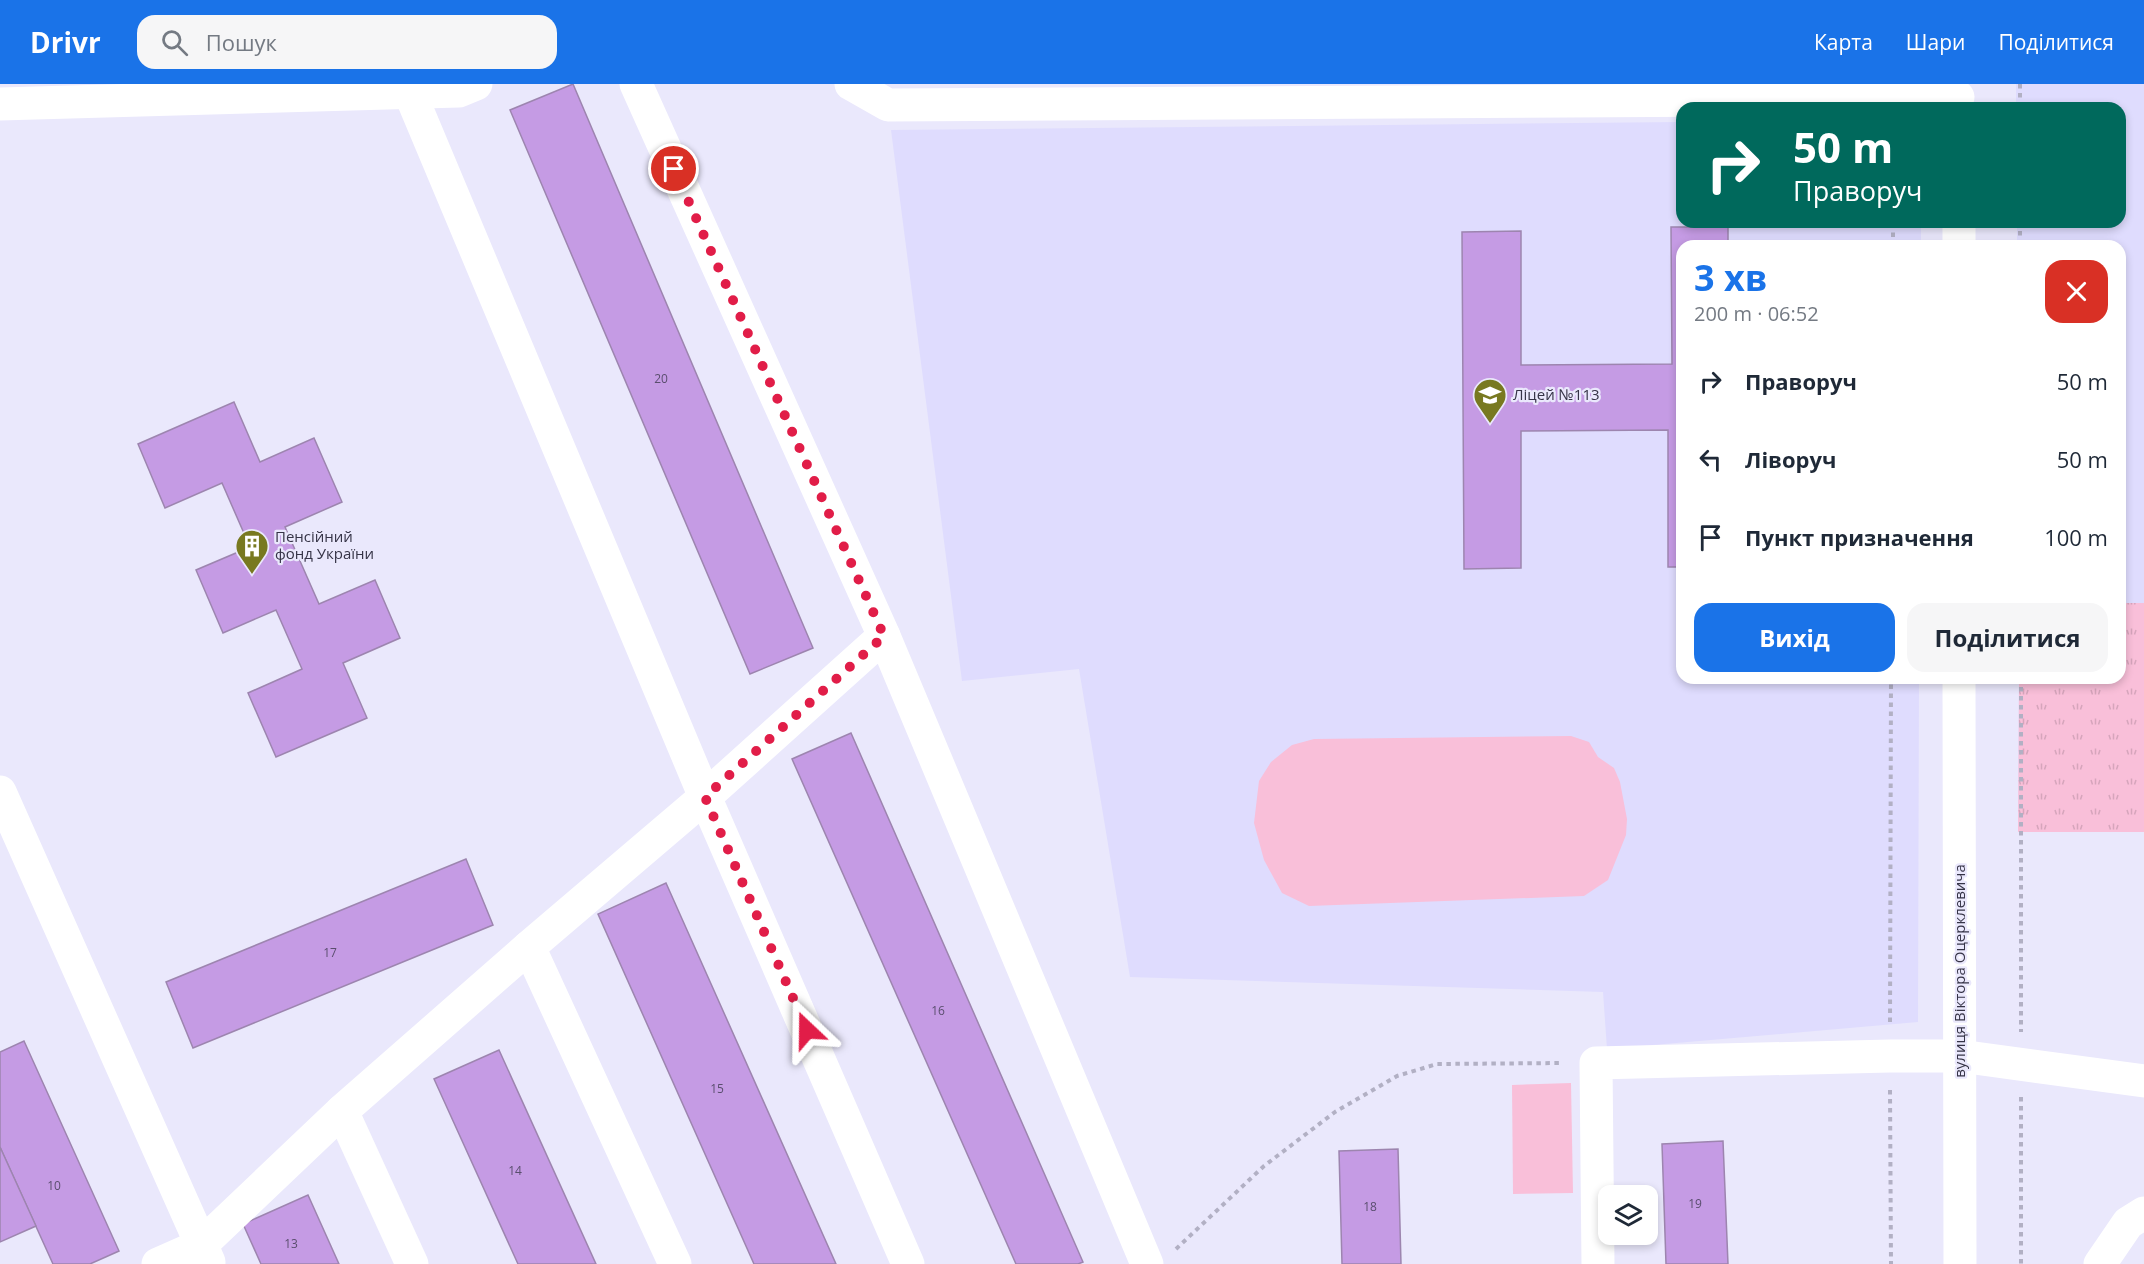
<!DOCTYPE html>
<html lang="uk">
<head>
<meta charset="utf-8">
<style>
  body { margin:0; font-family:"Open Sans",sans-serif; background:#f6f6f7; color:#1f2937; height:100vh; display:flex; flex-direction:column; font-size:22px; white-space:nowrap }
  * { box-sizing:border-box; margin:0 }
  p { font-size:20px; color:#747a83 }
  .icon { flex:none; width:33px; height:33px; fill:none; stroke:currentColor; stroke-width:2; stroke-linecap:round; stroke-linejoin:round }
  .map { position:relative; flex:1; overflow:hidden }
  .panel { position:absolute; left:1676px; top:156px; width:450px; height:444px; display:flex; flex-direction:column; background:#fff; border-radius:18px; box-shadow:0 3px 9px #0003 }
  .panel>* { flex:none }
  .guide { position:absolute; left:1676px; top:18px; width:450px; height:126px; border-radius:18px; box-shadow:0 3px 9px #0003; background:#00695c; color:#fff; overflow:hidden }
  .controls { position:absolute; left:1598px; top:1101px; display:grid; gap:12px }
  .controls a { display:grid; place-items:center; width:60px; height:60px; border-radius:12px; background:#fff; box-shadow:0 3px 9px #0003; font-size:30px }
  .pin { position:absolute; display:grid; place-items:center; width:51px; height:51px; color:#fff; margin:-26px; border:3px solid #fff; border-radius:50%; box-shadow:0 2px 6px #0007 }
  .me { position:absolute; width:66px; margin:-33px; rotate:337deg; stroke-linejoin:round; filter:drop-shadow(0 0 4px #0008) }
  .turn { display:flex; align-items:center; gap:21px; height:126px; padding:0 18px; font-size:27px }
  .turn .icon { width:78px; height:78px; stroke-width:2.5 }
  .turn b { display:block; font-size:42px; line-height:51px }
  .round { display:grid; place-items:center; flex:none; width:63px; height:63px; border-radius:18px; background:#f6f6f7 }
  .head { display:flex; align-items:center; justify-content:space-between; height:102px; padding:0 18px }
  h1 { font-size:36px; font-weight:700; line-height:45px; color:#1a73e8 }
  .cta { display:flex; gap:12px; margin-top:auto; padding:12px 18px }
  .cta a { flex:1; height:69px; border-radius:18px; background:#1a73e8; color:#fff; font-size:24px; font-weight:700; line-height:69px; text-align:center }
  .cta a+a { background:#f6f6f7; color:#1f2937 }
  ul { padding:0; list-style:none }
  li { display:flex; align-items:center; gap:18px; height:78px; padding:0 18px }
  li div { flex:1 }
  li b { display:block; font-size:22px }
  li em { font-style:normal }
  header { display:flex; align-items:center; gap:36px; box-sizing:border-box; height:84px; padding:0 30px; background:#1a73e8; color:#fff }
  header strong { font-size:28px }
  nav { display:flex; gap:33px; margin-inline-start:auto; font-size:21px }
  .search { width:420px; height:54px; background:#f6f6f7; display:flex; align-items:center; gap:15px; box-sizing:border-box; padding:0 21px; border-radius:18px; color:#747a83; font-size:22px }
  .map>svg:first-child { display:block }
  .built { fill:#dfdcfe }
  .grass { fill:url(#grass-tufts) }
  .park { fill:#f9bfd9 }
  .building { fill:#c59be4; stroke:#9d85af; stroke-width:1.5 }
  .lines { fill:none; stroke-linecap:round; stroke-linejoin:round }
  .path { stroke:#b2b0c4; stroke-width:4; stroke-dasharray:4.5 4.5; stroke-linecap:butt }
  .minor { stroke:#fff; stroke-width:33 }
  .route { stroke:#e11d48; stroke-width:10; stroke-dasharray:0 18 }
  .labels { text-anchor:middle; stroke-width:4.5; stroke-linejoin:round; paint-order:stroke }
  .number-label { font-size:12px; fill:#5a4e6e }
  .poi-label { font-size:15px; fill:#363447; stroke:#eae8fc; text-anchor:start }
  .street-label { font-size:15px; fill:#363447; stroke:#eae8fc }
</style>
</head>
<body>
<header>
<strong>Drivr</strong>
<div class="search"><svg class="icon" aria-label="search" viewBox="0 0 24 24"><circle cx="10" cy="10" r="6"/><path d="M15 15l6 6"/></svg>Пошук</div>
<nav><a>Карта</a><a>Шари</a><a>Поділитися</a></nav>
</header>
<div class="map">
<svg width="2144" height="1180" viewBox="0 0 2144 1180">
  <defs>
    <pattern id="grass-tufts" width="24" height="20" patternUnits="userSpaceOnUse" patternTransform="scale(1.5)"><rect width="24" height="20" fill="#f9bfd9"/><path d="M3 7l-1-3M5 7V3M7 7l1-3M15 17l-1-3M17 17v-4M19 17l1-3" fill="none" stroke="#d6a5bc"/></pattern>
  </defs>
  <rect width="100%" height="100%" fill="#eae8fc"/>
  <!-- built -->
  <g class="built">
    <polygon points="2016,0 2144,0 2144,748 2018,748 2019,594 2120,594 2120,162 2017,162 2017,138 2120,138 2120,24 2016,24"/>
    <polygon points="1681,38 1682,138 1921,138 1921,162 1682,162 1682,594 1919,594 1918,938 1607,965 1603,908 1130,893 1079,585 962,597 891,46"/>
  </g>
  <!-- grass -->
  <polygon class="grass" points="2120,519 2144,519 2144,748 2018,748 2019,594 2120,594"/>
  <!-- park -->
  <g class="park">
    <polygon points="1571,652 1589,658 1598,673 1614,684 1620,698 1627,735 1626,751 1608,796 1584,812 1309,822 1282,809 1264,776 1254,739 1259,697 1271,678 1292,661 1314,655"/>
    <polygon points="1571,999 1573,1109 1513,1110 1512,1001"/>
  </g>
  <!-- building -->
  <g class="building">
    <polygon points="573,0 813,564 750,590 510,26"/>
    <polygon points="1671,143 1728,143 1728,162 1682,162 1682,483 1668,483 1668,346 1521,347 1521,484 1464,485 1462,148 1521,147 1521,281 1672,280"/>
    <polygon points="234,318 260,378 314,354 342,418 285,443 319,520 375,496 400,554 343,579 367,634 276,673 248,609 302,585 276,526 223,549 196,486 250,463 222,399 165,424 138,360"/>
    <polygon points="851,649 1083,1178 1078,1180 1016,1180 792,675"/>
    <polygon points="466,775 493,841 193,964 166,898"/>
    <polygon points="666,799 836,1180 754,1180 598,830"/>
    <polygon points="24,957 119,1167 90,1180 53,1180 0,1063 0,968"/>
    <polygon points="499,966 596,1180 518,1180 434,995"/>
    <polygon points="1723,1057 1728,1180 1666,1180 1662,1060"/>
    <polygon points="0,1063 36,1142 0,1158"/>
    <polygon points="1398,1065 1401,1180 1342,1180 1339,1067"/>
    <polygon points="308,1111 339,1180 261,1180 243,1140"/>
  </g>
  <g class="lines">
    <!-- path -->
    <g class="path">
      <polyline points="2020,0 2020,24"/>
      <polyline points="2020,138 2020,162"/>
      <polyline points="1893,162 1893,138"/>
      <polyline points="2021,594 2021,948"/>
      <polyline points="1890,938 1891,594"/>
      <polyline points="1890,1006 1891,1180"/>
      <polyline points="2021,1013 2021,1180"/>
      <polyline points="1176,1165 1264,1082 1335,1028 1397,992 1437,980 1562,979"/>
    </g>
    <!-- minor -->
    <g class="minor">
      <polyline points="636,0 884,552"/>
      <polyline points="851,0 888,21 1893,15 1958,13"/>
      <polyline points="410,9 705,713 908,1180"/>
      <polyline points="0,20 459,7 476,0"/>
      <polyline points="1959,138 1959,162"/>
      <polyline points="1959,594 1960,1180"/>
      <polyline points="0,708 209,1178"/>
      <polyline points="529,863 675,1180"/>
      <polyline points="342,1027 412,1180"/>
      <polyline points="158,1180 201,1161 342,1027 529,863 705,713 884,552 1147,1180"/>
      <polyline points="1598,1180 1596,979 1890,972 1960,972 2144,997"/>
      <polyline points="2100,1180 2128,1139 2144,1129"/>
    </g>
  </g>
  <g class="lines">
    <!-- route -->
    <polyline class="route" points="674,85 884,552 705,713 807,946"/>
  </g>
  <!-- icons -->
  <defs>
    <symbol id="school-pin" viewBox="-11 -11 22 30"><path d="M0 17L-7.5 6A9.5 9.5 0 1 1 7.5 6Z" fill="#787920" stroke="#eae8fc"/><path d="M0-5L7-2L0 1L-7-2ZM-4 1L0 2.5L4 1V4Q0 6-4 4Z" fill="#fff"/></symbol>
    <symbol id="building-pin" viewBox="-11 -11 22 30"><path d="M0 17L-7.5 6A9.5 9.5 0 1 1 7.5 6Z" fill="#787920" stroke="#eae8fc"/><path d="M-4-6H4V6H1V3H-1V6H-4ZM-2.5-4.3h1.7v1.8h-1.7ZM.8-4.3h1.7v1.8H.8ZM-2.5-1h1.7V.8h-1.7ZM.8-1h1.7V.8H.8Z" fill="#fff"/></symbol>
  </defs>
  <g fill-rule="evenodd">
    <use href="#school-pin" x="1471" y="292" width="38" height="52"/>
    <use href="#building-pin" x="233" y="443" width="38" height="52"/>
  </g>
  <g class="labels">
    <!-- number labels -->
    <g class="number-label">
      <text x="661" y="299">20</text>
      <text x="330" y="873">17</text>
      <text x="938" y="931">16</text>
      <text x="717" y="1009">15</text>
      <text x="515" y="1091">14</text>
      <text x="54" y="1106">10</text>
      <text x="1695" y="1124">19</text>
      <text x="1370" y="1127">18</text>
      <text x="291" y="1164">13</text>
    </g>
    <!-- poi labels -->
    <g class="poi-label">
      <text x="1513" y="316">Ліцей №113</text>
      <text x="275" y="458">Пенсійний<tspan x="275" dy="17">фонд України</tspan></text>
    </g>
    <!-- street labels -->
    <g class="street-label">
      <text transform="translate(1960 887) rotate(-90)" y="5">вулиця Віктора Оцерклевича</text>
    </g>
  </g>
</svg>
<div class="controls">
<a><svg class="icon" aria-label="layers" viewBox="0 0 24 24"><path d="M12 4l9 5-9 5-9-5zM3 14l9 5 9-5"/></svg></a>
</div>
<div class="pin" style="left:674px;top:85px;background:#d93025"><svg class="icon" aria-label="arrive" viewBox="0 0 24 24"><path d="M6 21V4h12l-3 4 3 4H6"/></svg></div>
<svg class="me" style="left:807px;top:946px" viewBox="-20 -20 40 40"><path d="M0-17L14 15 0 8-14 15z" fill="#e11d48" stroke="#fff" stroke-width="4"/></svg>
<div class="guide">
<div class="turn"><svg class="icon" aria-label="right" viewBox="0 0 24 24"><path d="M7 20v-9h11M14 6l5 5-5 5"/></svg><div><b>50 m</b>Праворуч</div></div>
</div>
<section class="panel">
<div class="head"><div><h1>3 хв</h1><p>200 m · 06:52</p></div><a class="round" style="background:#d93025;color:#fff"><svg class="icon" aria-label="close" viewBox="0 0 24 24"><path d="M6 6l12 12M18 6L6 18"/></svg></a></div>
<ul>
<li><svg class="icon" aria-label="right" viewBox="0 0 24 24"><path d="M7 20v-9h11M14 6l5 5-5 5"/></svg><div><b>Праворуч</b></div><em>50 m</em></li>
<li><svg class="icon" aria-label="left" viewBox="0 0 24 24"><path d="M17 20v-9H6M10 6l-5 5 5 5"/></svg><div><b>Ліворуч</b></div><em>50 m</em></li>
<li><svg class="icon" aria-label="arrive" viewBox="0 0 24 24"><path d="M6 21V4h12l-3 4 3 4H6"/></svg><div><b>Пункт призначення</b></div><em>100 m</em></li>
</ul>
<div class="cta"><a>Вихід</a><a>Поділитися</a></div>
</section>
</div>
</body>
</html>
